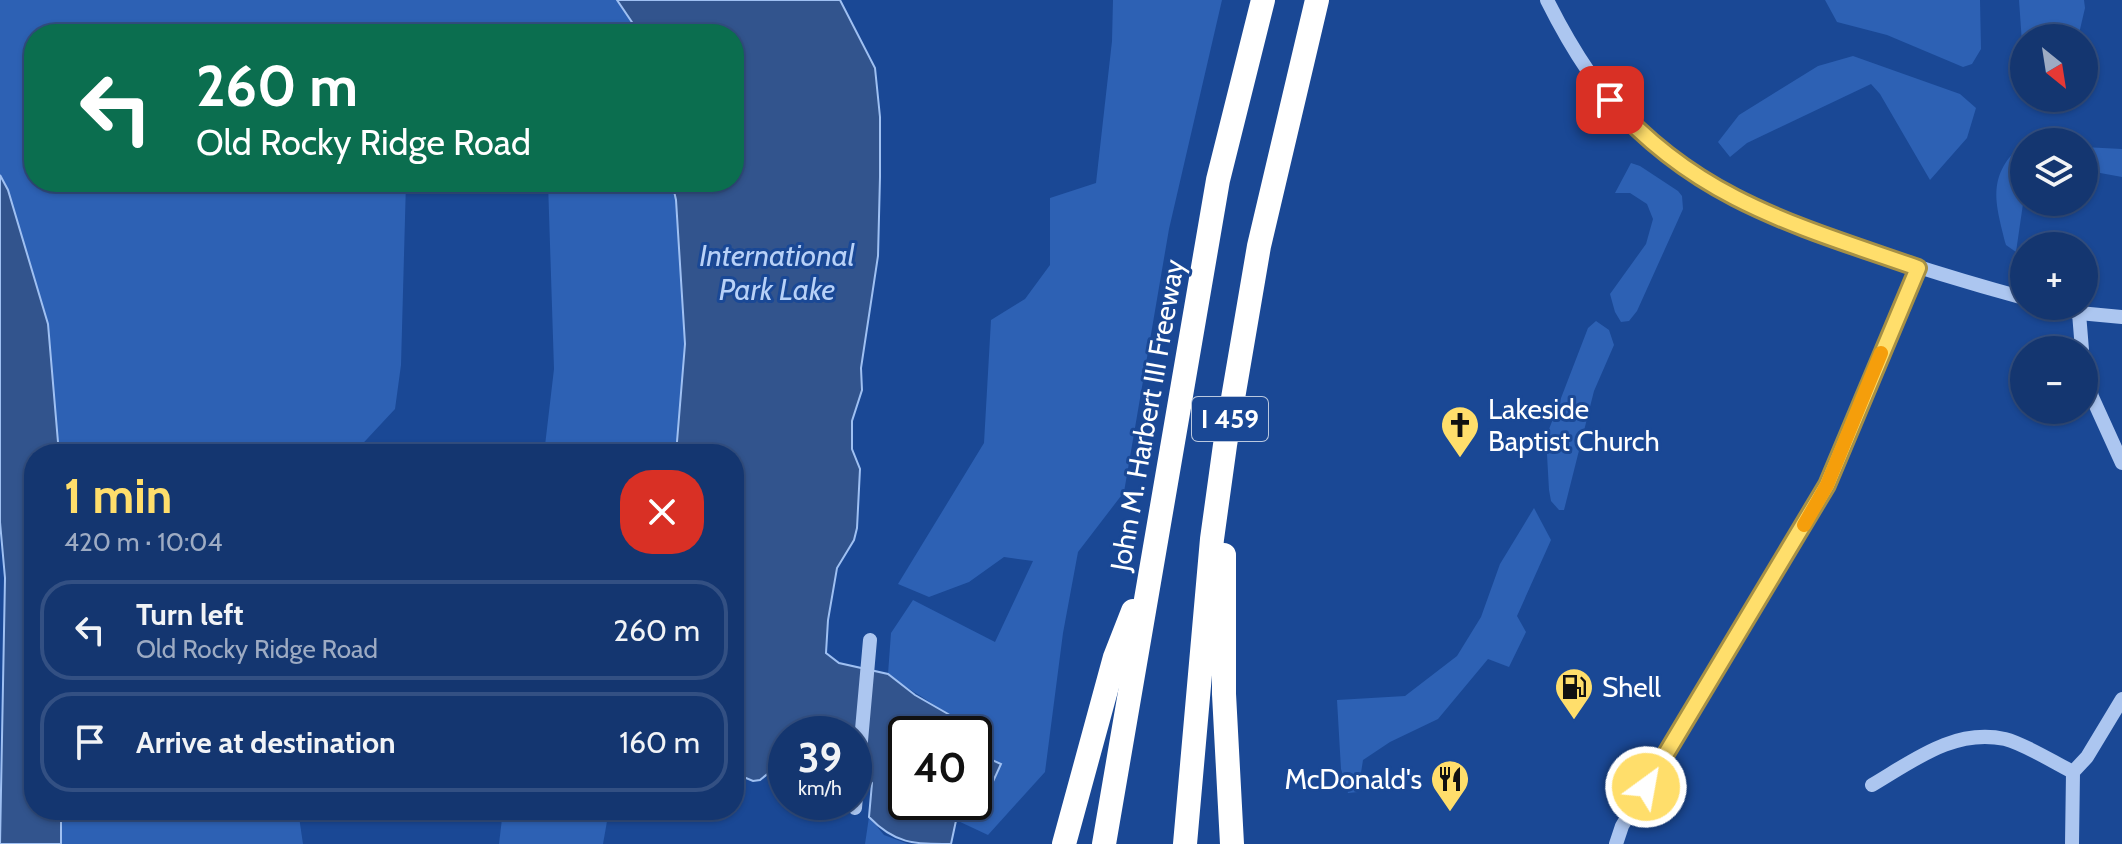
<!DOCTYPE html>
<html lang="en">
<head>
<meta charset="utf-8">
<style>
  body { margin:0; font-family:Cabin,sans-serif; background:#214178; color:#f1f3f6; height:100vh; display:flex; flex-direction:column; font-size:30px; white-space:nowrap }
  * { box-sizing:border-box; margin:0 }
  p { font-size:26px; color:#9dabc3 }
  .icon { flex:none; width:44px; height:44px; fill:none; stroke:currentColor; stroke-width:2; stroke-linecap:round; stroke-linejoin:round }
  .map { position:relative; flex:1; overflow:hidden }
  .details { position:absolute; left:24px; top:444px; width:720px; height:376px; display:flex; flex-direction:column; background:#143670; border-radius:32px; box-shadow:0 2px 6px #0004,0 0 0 2px #335083 }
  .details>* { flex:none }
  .banner { position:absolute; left:24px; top:24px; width:720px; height:168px; border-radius:32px; box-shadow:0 2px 6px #0004,0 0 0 2px #335083; background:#0b6e4f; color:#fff; overflow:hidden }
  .needle { width:52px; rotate:150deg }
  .controls { position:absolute; left:2010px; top:24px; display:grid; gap:16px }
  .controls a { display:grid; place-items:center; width:88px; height:88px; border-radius:50%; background:#143670; box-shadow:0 2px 6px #0004,0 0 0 2px #335083; font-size:40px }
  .speed { position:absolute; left:768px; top:716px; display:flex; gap:16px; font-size:40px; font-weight:700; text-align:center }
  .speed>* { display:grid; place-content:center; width:104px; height:104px; border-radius:50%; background:#143670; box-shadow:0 2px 6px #0004,0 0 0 2px #335083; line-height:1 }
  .speed small { font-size:20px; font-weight:400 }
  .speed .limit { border:4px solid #111; border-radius:12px; background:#fff; color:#111 }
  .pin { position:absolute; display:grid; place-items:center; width:68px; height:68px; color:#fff; margin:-34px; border-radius:16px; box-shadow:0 4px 12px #0006 }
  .me { position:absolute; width:88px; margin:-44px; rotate:32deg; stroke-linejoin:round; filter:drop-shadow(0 0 6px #0008) }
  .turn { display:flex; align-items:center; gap:28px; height:168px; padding:0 40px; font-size:36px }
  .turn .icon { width:104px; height:104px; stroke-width:2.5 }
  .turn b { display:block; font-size:56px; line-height:68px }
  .round { display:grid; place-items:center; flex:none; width:84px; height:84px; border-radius:32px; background:#214178 }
  .overview { display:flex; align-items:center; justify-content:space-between; height:136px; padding:0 40px }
  h1 { font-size:48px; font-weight:800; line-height:60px; color:#ffde6b }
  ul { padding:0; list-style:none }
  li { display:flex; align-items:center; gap:24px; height:100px; margin:0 16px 12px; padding:0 24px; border:4px solid #335083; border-radius:32px }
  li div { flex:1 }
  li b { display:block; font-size:30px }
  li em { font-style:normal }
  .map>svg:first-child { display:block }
  .green { fill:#2d61b4 }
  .water { fill:#32548d; stroke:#9fc0f2; stroke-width:2 }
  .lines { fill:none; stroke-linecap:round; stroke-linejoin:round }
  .minor { stroke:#acc6f0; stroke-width:14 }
  .highway { stroke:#fff; stroke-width:24 }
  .route-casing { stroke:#a69046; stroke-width:20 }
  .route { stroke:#ffde6b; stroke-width:14 }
  .slow { stroke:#f59e0b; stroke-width:14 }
  .labels { text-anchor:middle; stroke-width:6; stroke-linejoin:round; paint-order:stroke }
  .shield { fill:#1a4895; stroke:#bac8df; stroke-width:2 }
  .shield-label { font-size:26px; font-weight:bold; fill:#fff }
  .poi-label { font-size:28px; fill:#fff; stroke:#1a4895; text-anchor:start }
  .street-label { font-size:28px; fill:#fff; stroke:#1a4895 }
  .water-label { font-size:30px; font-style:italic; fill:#b8d1f7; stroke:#1a4895 }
</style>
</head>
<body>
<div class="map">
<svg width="2122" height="844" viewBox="0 0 2122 844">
  <rect width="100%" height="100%" fill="#1a4895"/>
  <!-- green -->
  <g class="green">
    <polygon points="0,0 617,0 640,34 34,34 34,182 406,182 401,365 395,409 353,454 59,454 48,324 8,190 0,175"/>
    <path d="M1113,0H1222L1169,229L1124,492L1078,552L1063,633L1045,772L988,835L956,820L960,802H974V784L991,786L1000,764L974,752V734H970C947,709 915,695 888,674L891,633L913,600L995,642L1033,561L1004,557L969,582L929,597L898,584L984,443L991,320L1025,299L1050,265V198L1096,183L1112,41Z"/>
    <polygon points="1825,0 1980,0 1981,49 1972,64 1963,67 1887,35 1837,22"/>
    <polygon points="2019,0 2084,0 2085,8 2078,38 2024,38 2024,72"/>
    <polygon points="1853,56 1960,94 1976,108 1967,138 1930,180 1880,94 1871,84 1747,143 1730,157 1718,142 1739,115 1818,66"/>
    <path d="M2024,142V197L2016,252L2006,245C1995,201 1986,176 2024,142Z"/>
    <polygon points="2084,147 2122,149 2122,177 2084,170"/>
    <polygon points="1631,163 1640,166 1678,191 1682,196 1683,209 1637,311 1629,321 1621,322 1615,312 1610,294 1646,244 1653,219 1647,204 1630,193 1615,193"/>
    <polygon points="548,182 672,182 676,200 685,344 676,454 544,454 554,369"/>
    <polygon points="1596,321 1609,330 1614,345 1594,391 1564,510 1559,510 1551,501 1549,490 1546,437 1588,328"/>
    <polygon points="1534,508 1551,540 1517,616 1526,632 1509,667 1488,659 1438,719 1390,742 1363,760 1358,792 1348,793 1341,769 1337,700 1405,696 1457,656 1481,617 1500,564"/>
    <polygon points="61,810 298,810 303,844 61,844"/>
    <polygon points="503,810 609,810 603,844 499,844"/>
    <polygon points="869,817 884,835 908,844 865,844"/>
  </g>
  <!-- water -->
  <g class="water">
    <path d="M617,0H840L875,68L880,117V177L878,256L861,368L862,390L852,421V449L860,469L857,528L854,540L837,568L828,620L826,653L839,663L888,674L915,695L955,718L970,734H906V802H960L951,844C913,844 895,844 869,817L872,783L854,760V734H786V759L760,780L753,781L734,773V454H676L685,344L676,200L672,182H734V34H640Z"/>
    <polygon points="0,175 8,190 48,324 59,454 34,454 34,810 61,810 61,844 0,844 5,578 0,522"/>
    <polygon points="974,752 1001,764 991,786 974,784"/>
  </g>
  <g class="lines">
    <!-- minor -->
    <g class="minor">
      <path d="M1547,0C1570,46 1596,89 1632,125C1693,186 1770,216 1849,244C1907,264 1965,282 2024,298"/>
      <polyline points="2055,306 2079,313 2122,317"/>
      <polyline points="2079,313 2082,350"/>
      <polyline points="2084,363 2092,397 2122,463"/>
      <path d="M1872,785C1913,761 1954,728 2005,739C2025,744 2053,762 2073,772"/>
      <polyline points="855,808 870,640"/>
      <polyline points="1616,844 1622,826 1827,485 1918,268"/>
      <polyline points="2072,844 2073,772 2087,757 2122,699"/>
    </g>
    <!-- highway -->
    <g class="highway">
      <polyline points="1224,555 1224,694 1232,844"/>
      <polyline points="1064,844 1115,657 1133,611"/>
      <polyline points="1104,844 1218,180 1263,0"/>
      <polyline points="1185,844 1212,539 1225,445 1259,246 1317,0"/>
    </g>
  </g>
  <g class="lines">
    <defs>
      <path id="route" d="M1610,100C1697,200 1798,226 1918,268L1827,485L1646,787"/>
    </defs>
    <!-- route casing -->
    <use href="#route" class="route-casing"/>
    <!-- route -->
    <use href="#route" class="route"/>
    <!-- slow -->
    <polyline class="slow" points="1804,525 1827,485 1881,353"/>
  </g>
  <!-- icons -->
  <defs>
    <symbol id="church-pin" viewBox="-11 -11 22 30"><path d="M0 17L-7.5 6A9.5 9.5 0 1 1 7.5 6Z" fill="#ffde6b" stroke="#1a4895"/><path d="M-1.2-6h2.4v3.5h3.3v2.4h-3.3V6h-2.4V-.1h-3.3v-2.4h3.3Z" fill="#111"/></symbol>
    <symbol id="fuel-pin" viewBox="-11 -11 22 30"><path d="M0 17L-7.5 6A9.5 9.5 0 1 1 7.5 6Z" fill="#ffde6b" stroke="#1a4895"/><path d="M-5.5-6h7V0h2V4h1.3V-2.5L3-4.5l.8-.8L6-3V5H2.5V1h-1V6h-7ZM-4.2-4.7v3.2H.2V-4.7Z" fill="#111"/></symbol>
    <symbol id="restaurant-pin" viewBox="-11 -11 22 30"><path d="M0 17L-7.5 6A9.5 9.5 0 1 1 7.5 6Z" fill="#ffde6b" stroke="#1a4895"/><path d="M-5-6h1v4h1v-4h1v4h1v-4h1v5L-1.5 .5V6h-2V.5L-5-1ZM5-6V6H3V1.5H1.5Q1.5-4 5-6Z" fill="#111"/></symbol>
  </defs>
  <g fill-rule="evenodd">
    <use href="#church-pin" x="1438" y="403" width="44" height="60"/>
    <use href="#fuel-pin" x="1552" y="665" width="44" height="60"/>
    <use href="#restaurant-pin" x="1428" y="757" width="44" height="60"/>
  </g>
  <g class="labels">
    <!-- shield labels -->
    <rect class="shield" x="1192" y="397" width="76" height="44" rx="6"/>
    <g class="shield-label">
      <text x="1230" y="428">I 459</text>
    </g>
    <!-- poi labels -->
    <g class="poi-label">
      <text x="1488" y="419">Lakeside<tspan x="1488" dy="32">Baptist Church</tspan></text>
      <text x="1602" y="697">Shell</text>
      <text x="1422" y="789" text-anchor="end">McDonald's</text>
    </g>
    <!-- street labels -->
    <g class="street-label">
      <text transform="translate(1147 415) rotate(-80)" y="10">John M. Harbert III Freeway</text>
    </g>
    <!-- water labels -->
    <g class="water-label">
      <text x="777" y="266">International<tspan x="777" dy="34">Park Lake</tspan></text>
    </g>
  </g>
</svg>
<div class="controls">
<a><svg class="needle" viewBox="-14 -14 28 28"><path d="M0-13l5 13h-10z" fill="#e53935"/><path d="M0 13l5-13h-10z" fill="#9dabc3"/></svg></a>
<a><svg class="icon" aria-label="layers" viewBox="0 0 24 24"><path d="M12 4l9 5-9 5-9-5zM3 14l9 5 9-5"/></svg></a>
<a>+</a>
<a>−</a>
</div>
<div class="speed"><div>39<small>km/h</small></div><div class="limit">40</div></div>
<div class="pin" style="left:1610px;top:100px;background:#d93025"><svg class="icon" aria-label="arrive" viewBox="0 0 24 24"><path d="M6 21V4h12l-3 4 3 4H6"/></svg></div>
<svg class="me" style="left:1646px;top:787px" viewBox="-20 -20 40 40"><circle r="17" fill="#ffde6b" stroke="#fff" stroke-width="3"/><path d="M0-11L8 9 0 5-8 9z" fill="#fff"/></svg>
<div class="banner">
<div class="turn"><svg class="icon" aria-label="left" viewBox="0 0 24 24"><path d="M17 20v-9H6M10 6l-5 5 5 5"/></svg><div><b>260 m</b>Old Rocky Ridge Road</div></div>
</div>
<section class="details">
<div class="overview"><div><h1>1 min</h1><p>420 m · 10:04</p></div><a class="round" style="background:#d93025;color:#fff"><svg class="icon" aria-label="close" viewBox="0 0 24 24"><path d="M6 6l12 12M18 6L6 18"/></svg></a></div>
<ul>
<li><svg class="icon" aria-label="left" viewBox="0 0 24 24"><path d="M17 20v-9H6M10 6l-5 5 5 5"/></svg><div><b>Turn left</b><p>Old Rocky Ridge Road</p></div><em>260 m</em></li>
<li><svg class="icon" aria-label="arrive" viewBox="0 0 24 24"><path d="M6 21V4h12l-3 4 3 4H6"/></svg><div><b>Arrive at destination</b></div><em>160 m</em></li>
</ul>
</section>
</div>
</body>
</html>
